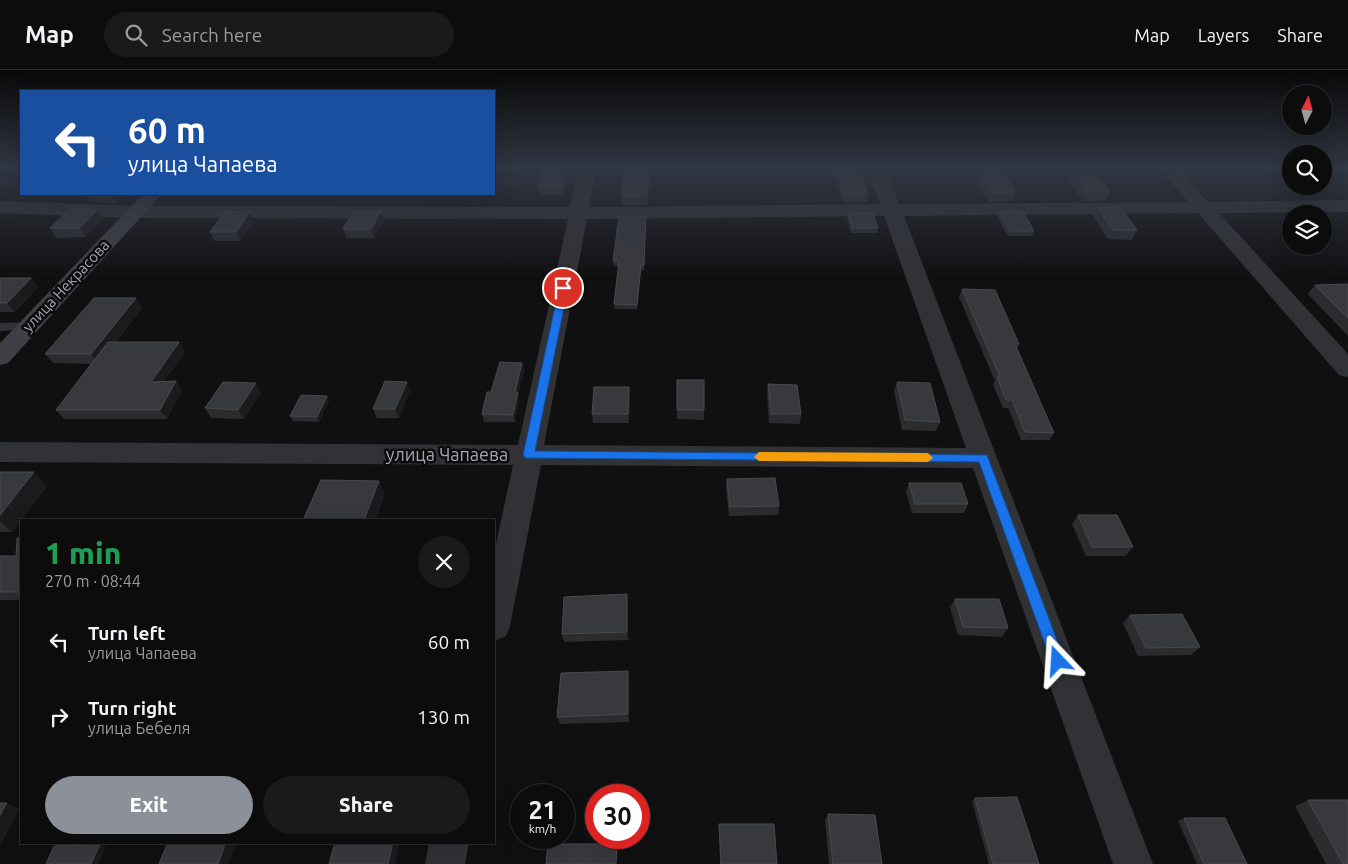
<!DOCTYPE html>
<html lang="en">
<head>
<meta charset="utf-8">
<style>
  body { margin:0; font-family:Ubuntu,sans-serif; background:#1a1a1b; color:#f1f3f6; height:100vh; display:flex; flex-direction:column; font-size:19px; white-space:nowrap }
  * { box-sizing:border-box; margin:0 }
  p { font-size:16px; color:#9a9b9d }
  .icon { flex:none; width:28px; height:28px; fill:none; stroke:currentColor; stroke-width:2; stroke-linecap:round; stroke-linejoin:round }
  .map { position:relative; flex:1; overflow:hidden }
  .panel { position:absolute; left:20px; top:449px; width:475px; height:325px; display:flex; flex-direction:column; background:#0c0c0d; border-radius:0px; box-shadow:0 5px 20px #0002,0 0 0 1px #2c2c2e }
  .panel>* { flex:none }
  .banner { position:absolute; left:20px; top:20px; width:475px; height:105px; border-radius:0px; box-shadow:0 5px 20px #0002,0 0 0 1px #2c2c2e; background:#1a4fa0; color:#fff; overflow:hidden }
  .needle { width:32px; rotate:6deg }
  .fabs { position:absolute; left:1282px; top:15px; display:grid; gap:10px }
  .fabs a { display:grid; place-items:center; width:50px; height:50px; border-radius:50%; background:#0c0c0d; box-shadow:0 5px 20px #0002,0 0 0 1px #2c2c2e; font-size:25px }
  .speed { position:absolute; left:510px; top:714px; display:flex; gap:10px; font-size:25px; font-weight:700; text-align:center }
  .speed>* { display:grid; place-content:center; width:65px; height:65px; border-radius:50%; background:#0c0c0d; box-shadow:0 5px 20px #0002,0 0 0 1px #2c2c2e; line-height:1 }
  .speed small { font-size:12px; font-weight:400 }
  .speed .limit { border:8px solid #d22; background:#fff; color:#111 }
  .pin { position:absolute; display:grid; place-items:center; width:42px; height:42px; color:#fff; margin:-21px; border:2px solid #fff; border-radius:50%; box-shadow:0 1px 5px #0007 }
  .me { position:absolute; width:55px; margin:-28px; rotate:340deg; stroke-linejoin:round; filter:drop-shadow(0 0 4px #0008) }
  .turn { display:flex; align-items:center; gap:18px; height:105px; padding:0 25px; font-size:22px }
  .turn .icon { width:65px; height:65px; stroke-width:2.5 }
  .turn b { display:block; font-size:35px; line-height:42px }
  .round { display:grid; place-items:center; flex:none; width:52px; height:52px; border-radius:26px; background:#1a1a1b }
  .overview { display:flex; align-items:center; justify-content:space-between; height:85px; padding:0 25px }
  h1 { font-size:30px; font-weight:800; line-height:38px; color:#1e9e55 }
  .action { display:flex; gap:10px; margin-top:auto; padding:10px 25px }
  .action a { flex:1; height:58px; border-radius:30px; background:#8c9099; color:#fff; font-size:20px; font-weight:800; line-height:58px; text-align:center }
  .action a+a { background:#1a1a1b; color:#f1f3f6 }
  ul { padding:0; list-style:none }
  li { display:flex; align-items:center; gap:15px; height:75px; padding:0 25px }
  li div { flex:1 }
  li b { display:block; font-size:19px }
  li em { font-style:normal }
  header { display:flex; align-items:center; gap:30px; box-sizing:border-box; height:70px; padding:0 25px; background:#0c0c0d; border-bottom:1px solid #2c2c2e }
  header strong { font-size:24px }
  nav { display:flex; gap:28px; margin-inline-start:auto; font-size:18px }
  .search { width:350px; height:45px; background:#1a1a1b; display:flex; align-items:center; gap:12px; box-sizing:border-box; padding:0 18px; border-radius:28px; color:#9a9b9d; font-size:19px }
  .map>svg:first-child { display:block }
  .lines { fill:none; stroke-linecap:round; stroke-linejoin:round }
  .lane { fill:#313236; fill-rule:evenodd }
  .street { fill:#313236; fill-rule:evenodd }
  .secondary { fill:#3f4046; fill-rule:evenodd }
  .wall { fill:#2c2c2f }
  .shaded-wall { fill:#1b1b1d }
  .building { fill:#38393d; stroke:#494a4f }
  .route { fill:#1a73e8; stroke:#114b97 }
  .slow { fill:#f59e0b }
  .labels { text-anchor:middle; stroke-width:5; stroke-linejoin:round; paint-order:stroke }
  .far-street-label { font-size:15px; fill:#a1a6b2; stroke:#0b0b0c }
  .street-label { font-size:18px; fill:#a1a6b2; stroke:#0b0b0c }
</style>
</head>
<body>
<header>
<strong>Map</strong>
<div class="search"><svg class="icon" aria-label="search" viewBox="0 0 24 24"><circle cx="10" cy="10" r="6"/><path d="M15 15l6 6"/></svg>Search here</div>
<nav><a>Map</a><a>Layers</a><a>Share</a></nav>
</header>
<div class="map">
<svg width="1348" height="794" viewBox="0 0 1348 794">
  <rect width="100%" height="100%" fill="#101011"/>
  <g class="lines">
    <!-- lane -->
    <polygon class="lane" points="29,252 33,253 35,256 33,259 0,261 0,253"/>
    <!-- street -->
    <g class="street">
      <path d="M579,97H597L589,137L880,134L867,97H885L899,134L1188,132L1158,97H1177L1208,132L1348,130V142L1219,143L1348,284V307L1339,305L1198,143L904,146L1153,794H1113L973,398L541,395L510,556L506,566L494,571V483L513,395L0,392V372L518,375L568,149L136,148L0,143V131L136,136L570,137ZM884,146L966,378L544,375L587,149Z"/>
      <polygon points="429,772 469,772 465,794 425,794"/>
    </g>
    <!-- secondary -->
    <polygon class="secondary" points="143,124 162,124 8,293 0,295 0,273"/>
  </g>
  <!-- wall -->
  <g class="wall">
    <polygon points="569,97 564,125 539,125 538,118"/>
    <polygon points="651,97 647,135 621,135 621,126"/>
    <polygon points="833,97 859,97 868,125 867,132 843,132"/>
    <polygon points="978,100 1015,122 1012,131 988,132 976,109"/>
    <polygon points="1072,101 1110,122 1105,131 1083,131 1068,110"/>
    <polygon points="85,124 126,124 117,133 91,132"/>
    <polygon points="1097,137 1137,160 1132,170 1108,169 1093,146"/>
    <polygon points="97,140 103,149 86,167 56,168 50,158"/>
    <polygon points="999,142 1034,161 1032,166 1008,166 997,147"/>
    <polygon points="848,144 878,158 877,163 851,163 847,148"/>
    <polygon points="646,146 644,200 641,200 637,239 615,239 614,234 619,196 614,196 613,191"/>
    <polygon points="384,150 374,168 347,168 343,159"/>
    <polygon points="254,151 240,171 215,171 210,162"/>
    <polygon points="0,208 31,208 38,217 15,242 0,242"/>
    <polygon points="1348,214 1348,266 1308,224 1315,215"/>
    <polygon points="962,219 1019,274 1017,280 1054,363 1050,370 1021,370 1008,338 1003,338 993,315 995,311 959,227"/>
    <polygon points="136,228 142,238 116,272 179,272 185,282 164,311 176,311 182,320 167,349 64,349 56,340 91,294 53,293 45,284"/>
    <polygon points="522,293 524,301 518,324 519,330 515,352 484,352 482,344 491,322"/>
    <polygon points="677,310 704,340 704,350 677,349"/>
    <polygon points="897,312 940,352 936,361 902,360 894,321"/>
    <polygon points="768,314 801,344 800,354 769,353 767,324"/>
    <polygon points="629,317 630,326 629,353 593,353 592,344"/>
    <polygon points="410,321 399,348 377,348 373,339"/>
    <polygon points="261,322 244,349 211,348 205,338"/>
    <polygon points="327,326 329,331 319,352 293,351 290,346"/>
    <polygon points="0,402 47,416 12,462 0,462"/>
    <polygon points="727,409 779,436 778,445 729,446 726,418"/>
    <polygon points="909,413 968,434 964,443 912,443 906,422"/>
    <polygon points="1078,445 1133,477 1126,486 1086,486 1072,454"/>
    <polygon points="21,468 21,530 0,530 0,486 16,486"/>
    <polygon points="627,524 628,533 628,570 564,572 562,564"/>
    <polygon points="955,529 1008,558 1002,567 958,565 950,537"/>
    <polygon points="1130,545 1200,577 1191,585 1138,586 1123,553"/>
    <polygon points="629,609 629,652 560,654 557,647"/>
    <polygon points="975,728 1039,794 989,794 972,731"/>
    <polygon points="1308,730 1348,794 1326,794 1295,736"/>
    <polygon points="828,744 882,794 829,794 825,750"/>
    <polygon points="1184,748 1247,794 1197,794 1178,751"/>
    <polygon points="719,754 777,794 720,794"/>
  </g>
  <!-- shaded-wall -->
  <g class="shaded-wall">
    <polygon points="567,97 569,97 564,125 563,118"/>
    <polygon points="650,97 651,97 647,135 647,126"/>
    <polygon points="112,124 126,124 117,133 112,125"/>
    <polygon points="97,140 103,149 86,167 80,158"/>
    <polygon points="381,141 384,150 374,168 371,159"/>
    <polygon points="250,142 254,151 240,171 236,162"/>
    <polygon points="641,195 641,200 637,239 637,235"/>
    <polygon points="31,208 38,217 15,242 7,233"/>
    <polygon points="136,228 142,238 98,294 91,284"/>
    <polygon points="179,272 185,282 157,321 151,312"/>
    <polygon points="522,293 524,301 518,324 519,330 515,352 513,345 515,322"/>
    <polygon points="176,311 182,320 167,349 160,340"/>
    <polygon points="407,312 410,321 399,348 395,339"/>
    <polygon points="256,313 261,322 244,349 238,340"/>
    <polygon points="629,317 630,326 629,353 628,344"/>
    <polygon points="327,326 329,331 319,352 317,347"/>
    <polygon points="34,402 47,416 12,462 0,452 0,445"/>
    <polygon points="379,411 385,424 376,450 364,450"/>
    <polygon points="627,524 628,533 628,570 627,562"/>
    <polygon points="628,601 629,609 629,652 628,644"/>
    <polygon points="7,733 20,739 0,776 0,745"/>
    <polygon points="226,772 237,772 229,794 218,794"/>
    <polygon points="393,772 400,772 395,794 388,794"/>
    <polygon points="100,774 106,777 98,794 91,794"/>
  </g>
  <!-- building -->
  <g class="building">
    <polygon points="543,97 567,97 563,118 538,118"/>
    <polygon points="625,97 650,97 647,126 621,126"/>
    <polygon points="836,97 859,97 868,125 844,126"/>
    <polygon points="1001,99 1015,122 992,123 978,100"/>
    <polygon points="1072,101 1094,101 1110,122 1087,122"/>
    <polygon points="90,124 112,124 112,125"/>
    <polygon points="1097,137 1120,137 1137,160 1113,160"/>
    <polygon points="70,139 97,140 80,158 50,158"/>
    <polygon points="354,141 381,141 371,159 343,159"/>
    <polygon points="225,142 250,142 236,162 210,162"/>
    <polygon points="999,142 1023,142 1034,161 1010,161"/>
    <polygon points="873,143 878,158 852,158 848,144"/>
    <polygon points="619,146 646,146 644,195 641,195 637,235 614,234 619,191 613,191"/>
    <polygon points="0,208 31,208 7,233 0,233"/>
    <polygon points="1348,214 1348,248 1315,215"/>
    <polygon points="962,219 995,220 1019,274 1015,274 1054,363 1025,362 1012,330 1006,330 997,307 1000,307"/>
    <polygon points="94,228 136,228 91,284 45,284"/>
    <polygon points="108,272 179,272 151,312 176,311 160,340 56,340"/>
    <polygon points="500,292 522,293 515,322 518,322 513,345 482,344 487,322 491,322"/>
    <rect x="677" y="310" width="27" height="30"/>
    <polygon points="385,311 407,312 395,339 373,339"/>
    <polygon points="223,312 256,313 238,340 205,338"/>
    <polygon points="897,312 930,313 940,352 905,350"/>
    <polygon points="768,314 797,315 801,344 771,344"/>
    <polygon points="594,317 629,317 628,344 592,344"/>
    <polygon points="301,325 327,326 317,347 290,346"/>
    <polygon points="0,402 34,402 0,445"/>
    <polygon points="775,408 779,436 730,437 727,409"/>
    <polygon points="321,410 379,411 364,450 303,450"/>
    <polygon points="909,413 961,413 968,434 915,434"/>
    <polygon points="1078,445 1117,445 1133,477 1092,477"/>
    <polygon points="17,468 21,468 21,522 0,522 0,486 16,486"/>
    <polygon points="627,524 627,562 562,564 564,527"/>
    <polygon points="955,529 999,529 1008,558 963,557"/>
    <polygon points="1182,544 1200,577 1146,578 1130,545"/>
    <polygon points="628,601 628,644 557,647 561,603"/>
    <polygon points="1017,727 1039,794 993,794 975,728"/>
    <polygon points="1308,730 1348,730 1348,794 1343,794"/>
    <polygon points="0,733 7,733 0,745"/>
    <polygon points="828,744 875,745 882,794 833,794"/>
    <polygon points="1184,748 1225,748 1247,794 1204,794"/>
    <polygon points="719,754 774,754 777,794 721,794"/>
    <polygon points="168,772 226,772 218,794 159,794"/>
    <polygon points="335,772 393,772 388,794 329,794"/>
    <polygon points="100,774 91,794 46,794 54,776"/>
    <polygon points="548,774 617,774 616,794 546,794"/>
  </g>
  <!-- sky -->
  <linearGradient id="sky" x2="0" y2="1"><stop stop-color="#090909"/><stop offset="0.47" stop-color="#313743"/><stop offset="1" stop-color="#313743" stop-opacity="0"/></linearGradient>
  <rect width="1348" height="208" fill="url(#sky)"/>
  <!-- route -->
  <polygon class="route" points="563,215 568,218 535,381 987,385 1065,591 1063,595 1058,597 1053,595 1051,591 979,392 525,388 523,385 559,218"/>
  <!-- slow -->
  <polygon class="slow" points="759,382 928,383 933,388 928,392 759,391 754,387"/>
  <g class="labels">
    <!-- far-street labels -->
    <g class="far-street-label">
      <text transform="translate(66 216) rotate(-47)" y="5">улица Некрасова</text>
    </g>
    <!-- street labels -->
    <g class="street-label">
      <text x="447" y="391">улица Чапаева</text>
    </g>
  </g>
</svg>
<div class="fabs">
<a><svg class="needle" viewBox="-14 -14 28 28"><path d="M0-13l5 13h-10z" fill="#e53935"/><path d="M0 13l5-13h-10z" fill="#9a9b9d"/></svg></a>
<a><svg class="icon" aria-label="search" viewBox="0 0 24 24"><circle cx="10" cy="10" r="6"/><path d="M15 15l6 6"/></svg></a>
<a><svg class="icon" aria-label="layers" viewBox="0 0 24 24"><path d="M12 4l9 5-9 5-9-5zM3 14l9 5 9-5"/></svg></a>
</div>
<div class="speed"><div>21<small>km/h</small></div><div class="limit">30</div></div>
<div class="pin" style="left:563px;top:218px;background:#d93025"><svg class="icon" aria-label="arrive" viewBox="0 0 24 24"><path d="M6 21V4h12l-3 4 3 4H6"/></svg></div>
<svg class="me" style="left:1058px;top:591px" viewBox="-20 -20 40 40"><path d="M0-17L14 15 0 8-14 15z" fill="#1a73e8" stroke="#fff" stroke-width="4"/></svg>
<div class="banner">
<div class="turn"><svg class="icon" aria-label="left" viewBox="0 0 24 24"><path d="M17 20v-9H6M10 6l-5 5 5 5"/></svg><div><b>60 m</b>улица Чапаева</div></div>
</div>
<section class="panel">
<div class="overview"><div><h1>1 min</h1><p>270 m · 08:44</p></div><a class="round"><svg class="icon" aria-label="close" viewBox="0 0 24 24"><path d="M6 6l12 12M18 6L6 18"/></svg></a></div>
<ul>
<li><svg class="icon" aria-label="left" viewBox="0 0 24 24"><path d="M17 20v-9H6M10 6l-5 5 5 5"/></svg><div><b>Turn left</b><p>улица Чапаева</p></div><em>60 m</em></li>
<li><svg class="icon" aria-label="right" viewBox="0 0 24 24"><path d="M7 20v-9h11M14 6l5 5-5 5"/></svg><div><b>Turn right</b><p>улица Бебеля</p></div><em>130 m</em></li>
</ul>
<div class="action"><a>Exit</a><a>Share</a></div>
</section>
</div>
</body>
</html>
